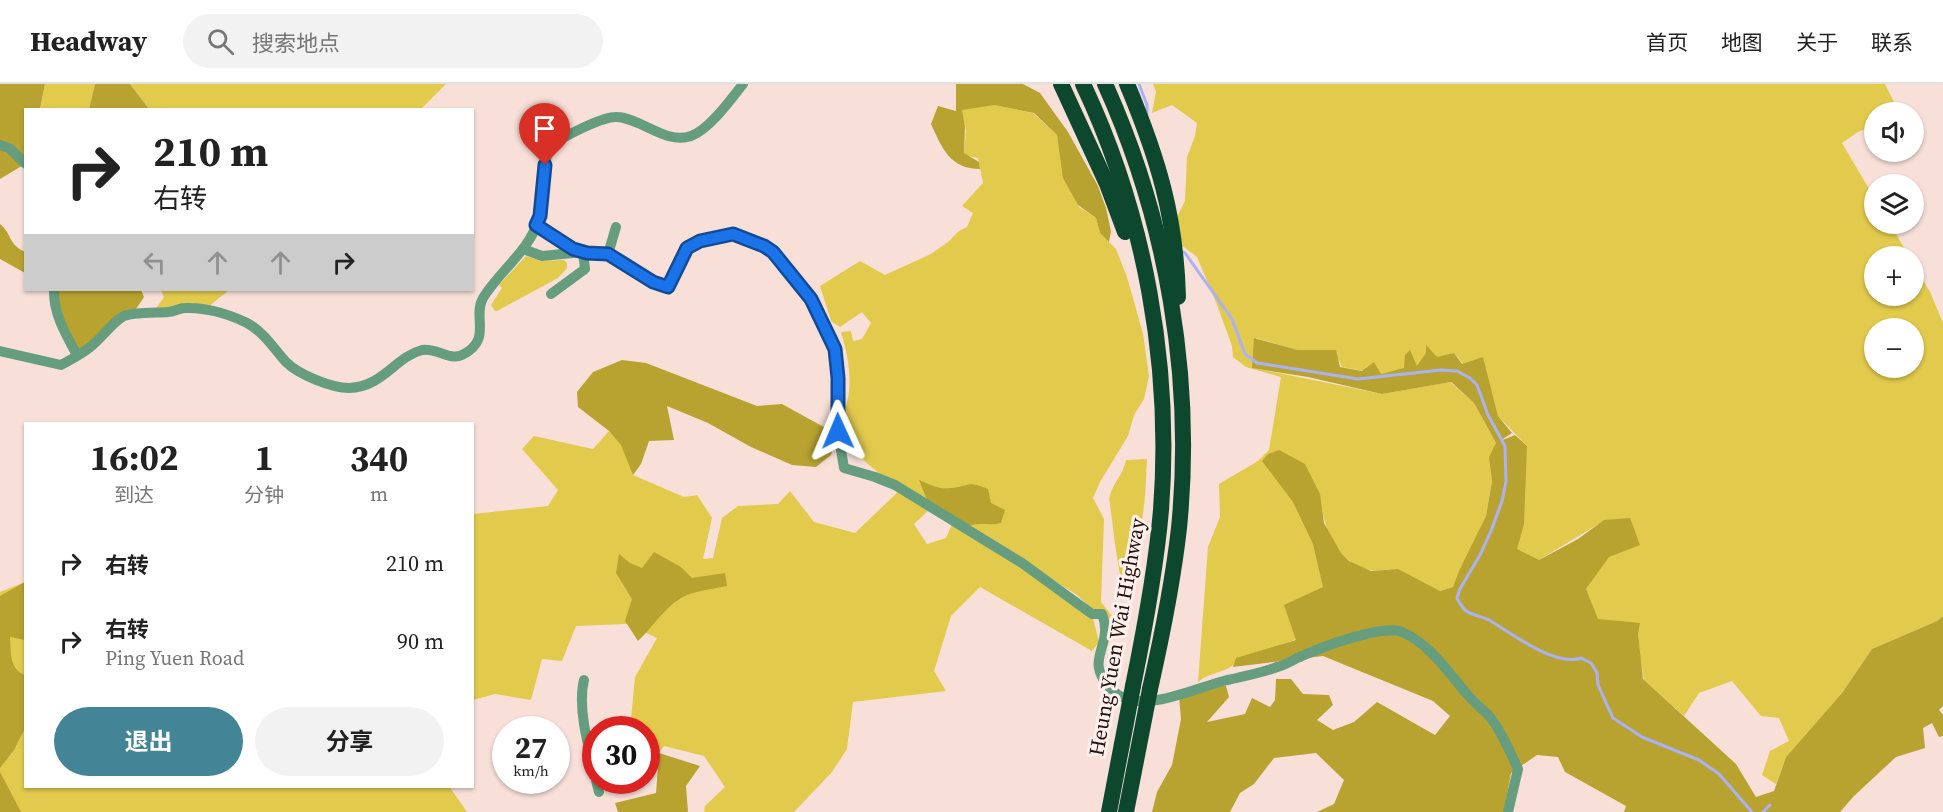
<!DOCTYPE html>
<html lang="zh">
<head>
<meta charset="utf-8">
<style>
  body { margin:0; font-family:"Source Serif 4","Noto Sans SC",serif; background:#f2f2f2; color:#222; height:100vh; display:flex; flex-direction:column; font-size:22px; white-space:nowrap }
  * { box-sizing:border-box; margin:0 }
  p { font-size:20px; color:#767676 }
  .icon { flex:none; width:33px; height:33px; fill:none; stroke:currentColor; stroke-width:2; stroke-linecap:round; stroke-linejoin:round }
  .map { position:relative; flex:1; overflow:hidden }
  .details { position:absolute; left:24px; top:338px; width:450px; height:366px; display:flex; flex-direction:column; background:#fff; border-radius:0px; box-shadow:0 2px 4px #0004 }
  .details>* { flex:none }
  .guide { position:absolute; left:24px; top:24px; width:450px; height:183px; border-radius:0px; box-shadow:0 2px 4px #0004; background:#fff; color:#222; overflow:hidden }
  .fabs { position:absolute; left:1864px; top:18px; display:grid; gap:12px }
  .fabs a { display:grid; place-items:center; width:60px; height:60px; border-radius:50%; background:#fff; box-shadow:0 2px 4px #0004; font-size:30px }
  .speed { position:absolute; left:492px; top:632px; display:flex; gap:12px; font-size:30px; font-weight:700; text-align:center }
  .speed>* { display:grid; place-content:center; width:78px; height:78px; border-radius:50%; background:#fff; box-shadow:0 2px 4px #0004; line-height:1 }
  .speed small { font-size:15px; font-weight:400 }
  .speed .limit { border:9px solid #d22; background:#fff; color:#111 }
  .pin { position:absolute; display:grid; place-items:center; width:51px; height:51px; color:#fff; margin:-62px -26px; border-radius:50% 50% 50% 0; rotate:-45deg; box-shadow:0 0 6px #0007 }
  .pin .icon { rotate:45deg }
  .me { position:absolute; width:66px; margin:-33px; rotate:359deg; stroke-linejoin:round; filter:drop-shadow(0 0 4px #0008) }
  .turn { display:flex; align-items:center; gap:21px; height:126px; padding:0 30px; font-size:27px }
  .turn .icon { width:78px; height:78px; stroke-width:2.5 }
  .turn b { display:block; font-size:42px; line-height:51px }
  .lanes { display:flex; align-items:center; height:57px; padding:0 30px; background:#0003; justify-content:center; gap:30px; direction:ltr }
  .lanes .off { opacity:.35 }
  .eta { display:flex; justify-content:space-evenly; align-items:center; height:102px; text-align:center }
  .eta b { font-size:36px; font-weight:700; line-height:42px }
  .cta { display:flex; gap:12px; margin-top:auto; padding:12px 30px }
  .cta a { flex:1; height:69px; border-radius:36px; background:#438496; color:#fff; font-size:24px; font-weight:700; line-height:69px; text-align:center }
  .cta a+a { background:#f2f2f2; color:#222 }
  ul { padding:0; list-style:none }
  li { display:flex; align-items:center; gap:18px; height:78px; padding:0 30px }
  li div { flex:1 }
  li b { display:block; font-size:22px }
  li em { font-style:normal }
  header { display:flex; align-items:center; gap:36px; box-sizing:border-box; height:84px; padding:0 30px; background:#fff; border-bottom:2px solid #e0e0e0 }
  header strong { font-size:28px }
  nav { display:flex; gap:33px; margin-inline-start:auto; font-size:21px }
  .search { width:420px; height:54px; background:#f2f2f2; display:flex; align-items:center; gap:15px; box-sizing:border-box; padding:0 21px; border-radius:33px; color:#767676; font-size:22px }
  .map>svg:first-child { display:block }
  .green { fill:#e1ca4c; fill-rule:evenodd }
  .forest { fill:#b8a330 }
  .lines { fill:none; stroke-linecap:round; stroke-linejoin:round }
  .stream { stroke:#aab2f7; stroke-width:3 }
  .minor { stroke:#669d7e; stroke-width:10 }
  .trunk { stroke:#0d482e; stroke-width:16 }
  .trunk-bridge { stroke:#0d482e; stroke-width:16 }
  .route-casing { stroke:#114b97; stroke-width:15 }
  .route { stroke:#1a73e8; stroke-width:10 }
  .labels { text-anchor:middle; stroke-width:6; stroke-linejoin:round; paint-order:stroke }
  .street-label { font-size:21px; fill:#25110b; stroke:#fdf0ed }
</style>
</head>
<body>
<header>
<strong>Headway</strong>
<div class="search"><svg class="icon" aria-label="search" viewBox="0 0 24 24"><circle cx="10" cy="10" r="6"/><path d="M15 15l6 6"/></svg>搜索地点</div>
<nav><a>首页</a><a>地图</a><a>关于</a><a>联系</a></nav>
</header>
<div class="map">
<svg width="1943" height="728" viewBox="0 0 1943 728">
  <rect width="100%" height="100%" fill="#f8e0d9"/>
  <!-- green -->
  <g class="green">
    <polygon points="45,0 95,0 89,25 40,26"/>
    <polygon points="130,0 446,0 420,26 149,25"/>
    <path d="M1153,0H1885L1899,28H1875V41L1858,48L1842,59L1875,115V140H1890L1909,172H1875V212H1914V181L1930,208L1943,239V532L1937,537L1872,565L1842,609L1786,673L1776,700L1762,691L1770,667L1789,657L1779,634L1761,632L1732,597L1699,609L1684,632L1644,596L1636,547L1597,538L1584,508L1630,437L1602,438L1537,477L1512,463L1527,362L1498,332L1483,275L1463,280L1454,269L1413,284L1381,290L1342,283L1334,266H1298L1256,254L1254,284L1382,310L1450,298L1474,319L1496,359L1490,378L1492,397L1486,432L1453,503L1440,507C1425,501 1408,490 1393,486C1385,484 1377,488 1369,486C1335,477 1324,444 1320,413L1301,427L1315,460L1326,503L1297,555L1238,576C1229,589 1211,587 1198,598L1208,463L1220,433L1219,400L1258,377L1269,366L1281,293L1246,283L1233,273L1232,262L1216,218L1197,173L1164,148L1171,145L1185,117L1187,73L1195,52L1197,39L1172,21L1152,29L1156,8ZM1875,244H1914V284H1875Z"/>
    <path d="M990,20L1033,29L1057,51L1065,93L1079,123L1096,134L1100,149L1116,165L1127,193L1143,250L1149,292L1144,315L1134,331L1128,352L1100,398L1093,414L1104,435L1101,518L1116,537L1096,529L1077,511L962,438L931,424L914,440L927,460L946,454L954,436L1092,530L1099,558L1092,567L980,503L951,532L934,587L946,607L853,618L847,665L832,688L794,728H704L705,722L725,703L704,672L664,662L647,683L646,645H630L635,593L657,554L627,540L576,542L562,577L542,575L531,616L495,610L473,616V430L548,422L558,406L522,365L534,352L593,365L609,347L626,366L633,391L684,413L697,411L712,434L703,475L713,474L722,434L738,422L778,420L790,407L814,438L855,449L902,404C878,390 849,370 844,340C842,331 848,318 849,308C851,287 847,268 841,248L851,247L853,257L862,255L871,239L862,228L840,243L831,237L820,202L860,177L885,191L931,170L948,158L959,147L967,143L973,129L962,122L983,99L978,74L964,71L966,46L961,26Z"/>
    <polygon points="526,172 541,177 564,176 567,179 567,184 558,194 497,227 495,227 491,221 502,204 499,201"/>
    <polygon points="161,206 229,206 208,223 155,226 164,213"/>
    <path d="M1147,375L1145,413L1133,509L1130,518C1118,505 1113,436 1109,415C1112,399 1123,392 1126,376Z"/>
    <polygon points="25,498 26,702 449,702 467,728 0,728 0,508"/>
  </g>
  <!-- forest -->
  <g class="forest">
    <polygon points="0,0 45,0 40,25 26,26 25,80 0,95"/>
    <polygon points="95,0 130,0 149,25 89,25"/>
    <path d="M956,0H1023L1040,9L1068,48L1098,102L1106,124L1111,147L1109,158L1100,149L1096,134L1078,121L1063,94L1057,51L1034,29L994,21L962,26L965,43L964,69L979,78L980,85C950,85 942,64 931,40L938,22L956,27Z"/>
    <path d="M0,140C13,151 7,159 25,168V189L0,175Z"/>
    <polygon points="56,206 141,206 144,213 132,231 77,271 60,237"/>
    <polygon points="1254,254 1298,266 1336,266 1340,283 1362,287 1374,278 1381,290 1404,284 1405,271 1410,266 1417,282 1426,269 1426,261 1437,273 1454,269 1462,280 1483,273 1498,332 1512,349 1500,357 1515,351 1527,362 1524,440 1517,465 1539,476 1578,455 1604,436 1630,434 1640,461 1609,473 1586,505 1598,535 1640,539 1638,550 1643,595 1736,680 1756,713 1774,707 1786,673 1842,609 1872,565 1937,537 1943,532 1943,622 1939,626 1943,631 1943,652 1939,653 1932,639 1923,644 1925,664 1896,673 1854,712 1840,728 1624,728 1626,722 1565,688 1558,673 1537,671 1511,689 1504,728 1317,728 1334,720 1344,696 1316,669 1274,674 1254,700 1240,709 1230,728 1152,728 1157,708 1172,681 1181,635 1179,613 1212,600 1226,602 1229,613 1207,638 1245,630 1252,614 1270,623 1275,616 1276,595 1291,595 1303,610 1329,611 1333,621 1317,636 1333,646 1354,638 1377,618 1435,651 1450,632 1433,617 1323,572 1233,583 1236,574 1296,556 1284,521 1323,503 1313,460 1293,418 1262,377 1268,370 1279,366 1305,380 1320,410 1324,439 1341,469 1349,477 1371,487 1398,485 1440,507 1453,503 1459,487 1486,432 1492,397 1489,373 1496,359 1474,319 1451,298 1382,310 1308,293 1252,284"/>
    <polygon points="622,276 646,279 757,322 782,320 822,342 838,347 831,371 816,383 792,381 751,363 708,339 667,322 674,356 649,357 641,380 633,391 621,361 609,347 578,323 577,308 593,288"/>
    <path d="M919,396C929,400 939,406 951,404C971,402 966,396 988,405L991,419L1005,426L1001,439C990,442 980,438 969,442L928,418Z"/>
    <path d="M654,468L681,483L692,494L725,489L727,502C713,505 693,507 681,514C665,523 652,544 638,557L625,537L632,515L616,489L619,470L630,479L642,484Z"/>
    <path d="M25,498V556L10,553C11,568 9,585 25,591V644L14,666L0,684V512Z"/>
    <polygon points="659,669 700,682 686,702 688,728 618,728 615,719 656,709"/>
    <polygon points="0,688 21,728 0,728"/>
  </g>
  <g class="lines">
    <!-- stream -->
    <g class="stream">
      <polyline points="1139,0 1147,21 1147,30"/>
      <path d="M1181,167L1185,169L1232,235L1245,270L1257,279L1358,295L1441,286L1457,287L1470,294L1477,301L1488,331L1505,362L1506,397L1502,417L1491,447L1480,471L1460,505L1457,514C1459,518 1462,523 1465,526C1471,531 1480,532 1487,535C1511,548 1553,583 1581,574L1591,579L1597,589L1598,601L1613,634L1642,653L1699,676L1719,690L1752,728"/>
      <polyline points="1763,728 1770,721"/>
    </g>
    <!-- minor -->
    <g class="minor">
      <polyline points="0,61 9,64 26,80"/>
      <path d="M536,141L573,165L587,169L608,170L653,198L668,203L687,164L700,157L733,150L764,162L773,168L811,215L835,265L838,294L837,342L844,384L875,393L895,401L1022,479L1092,530H1102C1115,563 1081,575 1112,606C1138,632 1190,606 1220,598C1239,593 1259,590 1277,583C1286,581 1294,575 1302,572C1322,563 1383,540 1402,548C1430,560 1448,588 1467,610C1474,619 1483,625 1490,633C1502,648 1510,668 1518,685L1508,728"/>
      <polyline points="523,165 542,172 583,168 585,185 551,210"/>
      <polyline points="608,170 616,143"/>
      <path d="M54,206C53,229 66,251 77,271"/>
      <path d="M0,267L61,281C70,276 80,271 89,264C101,255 110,241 122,233C130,228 157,229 168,228C174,228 179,224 185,224C205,223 229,230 247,239C264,248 274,265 286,278C299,291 332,304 349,304C383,303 395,273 422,266C436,263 449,277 462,271C493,256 472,233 483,214C500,186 532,165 540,131C544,110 538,70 558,57C569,50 604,32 617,33C641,34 666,61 691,52C709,46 732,14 743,0"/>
      <path d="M584,596C577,624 589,665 596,693"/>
      <polyline points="596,696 599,708"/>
    </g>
    <!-- trunk -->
    <g class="trunk">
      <polyline points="1061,0 1107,100 1125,148"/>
      <path d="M1083,0C1145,131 1172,282 1161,426C1156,485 1145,543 1133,602"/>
      <path d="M1105,0C1167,137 1194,294 1179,444C1173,498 1162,552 1150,605"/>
      <path d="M1127,0C1158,74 1176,133 1178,213"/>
    </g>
    <!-- trunk-bridge -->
    <g class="trunk-bridge">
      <polyline points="1109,728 1133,602"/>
      <polyline points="1126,728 1150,605"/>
    </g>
  </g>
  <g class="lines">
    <defs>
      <polyline id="route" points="545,81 540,132 536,141 573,165 587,169 608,170 653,198 668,203 687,164 700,157 733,150 764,162 773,168 811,215 835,265 838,294 838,347"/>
    </defs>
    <!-- route casing -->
    <use href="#route" class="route-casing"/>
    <!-- route -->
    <use href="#route" class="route"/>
  </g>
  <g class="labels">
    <!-- street labels -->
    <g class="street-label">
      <text transform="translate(1117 553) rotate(-80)" y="7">Heung Yuen Wai Highway</text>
    </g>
  </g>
</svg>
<div class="fabs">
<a><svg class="icon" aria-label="sound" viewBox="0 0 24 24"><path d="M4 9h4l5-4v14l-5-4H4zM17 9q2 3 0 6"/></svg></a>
<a><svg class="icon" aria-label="layers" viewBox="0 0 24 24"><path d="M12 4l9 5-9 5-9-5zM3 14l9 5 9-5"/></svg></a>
<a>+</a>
<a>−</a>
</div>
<div class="speed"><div>27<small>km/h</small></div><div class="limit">30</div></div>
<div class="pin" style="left:545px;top:81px;background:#d93025"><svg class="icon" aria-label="arrive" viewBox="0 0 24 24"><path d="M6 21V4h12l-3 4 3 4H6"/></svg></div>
<svg class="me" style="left:838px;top:347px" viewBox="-20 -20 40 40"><path d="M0-17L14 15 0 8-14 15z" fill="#1a73e8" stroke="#fff" stroke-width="4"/></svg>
<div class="guide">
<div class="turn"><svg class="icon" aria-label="right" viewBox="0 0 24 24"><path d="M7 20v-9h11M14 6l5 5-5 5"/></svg><div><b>210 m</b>右转</div></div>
<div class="lanes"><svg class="icon off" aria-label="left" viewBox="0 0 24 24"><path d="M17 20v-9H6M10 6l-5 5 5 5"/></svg><svg class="icon off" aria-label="ahead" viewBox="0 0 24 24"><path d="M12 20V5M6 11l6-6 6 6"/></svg><svg class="icon off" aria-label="ahead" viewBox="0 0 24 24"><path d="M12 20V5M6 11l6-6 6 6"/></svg><svg class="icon" aria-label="right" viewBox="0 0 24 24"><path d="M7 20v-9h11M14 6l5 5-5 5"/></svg></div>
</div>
<section class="details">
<div class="eta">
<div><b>16:02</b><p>到达</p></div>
<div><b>1</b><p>分钟</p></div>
<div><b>340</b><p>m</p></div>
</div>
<ul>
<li><svg class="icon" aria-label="right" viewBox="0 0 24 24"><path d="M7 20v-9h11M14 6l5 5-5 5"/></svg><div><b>右转</b></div><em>210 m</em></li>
<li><svg class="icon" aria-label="right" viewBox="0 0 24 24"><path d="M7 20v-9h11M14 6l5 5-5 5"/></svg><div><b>右转</b><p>Ping Yuen Road</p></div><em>90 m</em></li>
</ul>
<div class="cta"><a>退出</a><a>分享</a></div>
</section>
</div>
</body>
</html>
